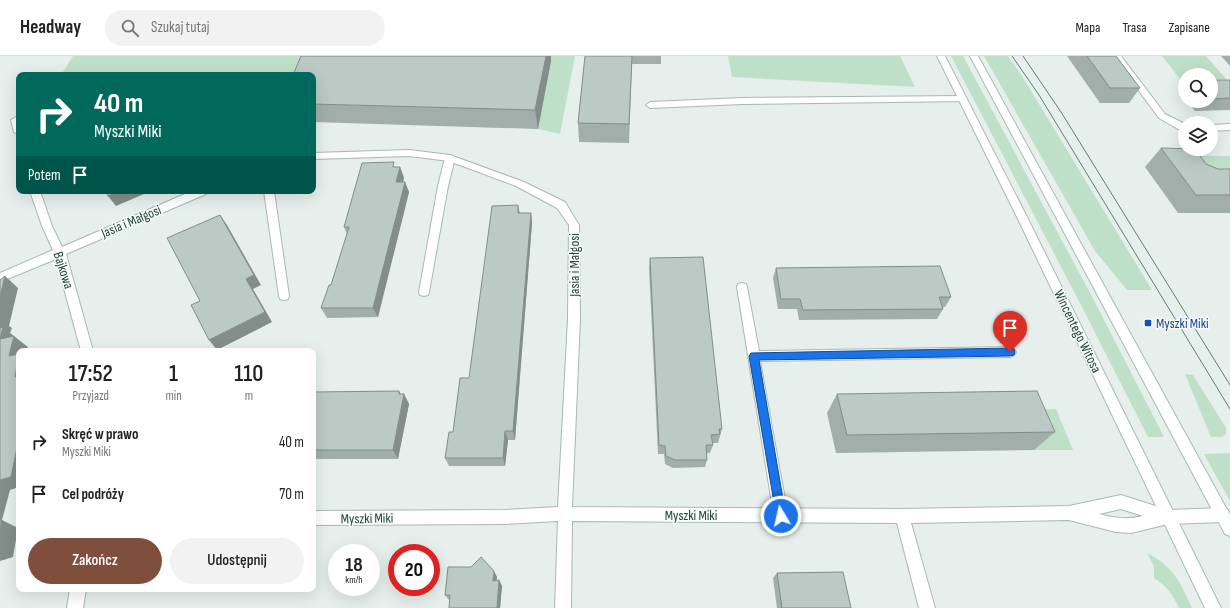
<!DOCTYPE html>
<html lang="pl">
<head>
<meta charset="utf-8">
<style>
  body { margin:0; font-family:"Sofia Sans Condensed",sans-serif; background:#f2f2f2; color:#222; height:100vh; display:flex; flex-direction:column; font-size:15px; white-space:nowrap }
  * { box-sizing:border-box; margin:0 }
  p { font-size:13px; color:#767676 }
  .icon { flex:none; width:22px; height:22px; fill:none; stroke:currentColor; stroke-width:2; stroke-linecap:round; stroke-linejoin:round }
  .map { position:relative; flex:1; overflow:hidden }
  .side { position:absolute; left:16px; top:292px; width:300px; height:244px; display:flex; flex-direction:column; background:#fff; border-radius:8px; box-shadow:0 4px 16px #0002 }
  .side>* { flex:none }
  .guide { position:absolute; left:16px; top:16px; width:300px; height:122px; border-radius:8px; box-shadow:0 4px 16px #0002; background:#00695c; color:#fff; overflow:hidden }
  .controls { position:absolute; left:1178px; top:12px; display:grid; gap:8px }
  .controls a { display:grid; place-items:center; width:40px; height:40px; border-radius:50%; background:#fff; box-shadow:0 4px 16px #0002; font-size:20px }
  .speed { position:absolute; left:328px; top:488px; display:flex; gap:8px; font-size:20px; font-weight:700; text-align:center }
  .speed>* { display:grid; place-content:center; width:52px; height:52px; border-radius:50%; background:#fff; box-shadow:0 4px 16px #0002; line-height:1 }
  .speed small { font-size:10px; font-weight:400 }
  .speed .limit { border:6px solid #d22; background:#fff; color:#111 }
  .pin { position:absolute; display:grid; place-items:center; width:34px; height:34px; color:#fff; margin:-41px -17px; border-radius:50% 50% 50% 0; rotate:-45deg; box-shadow:0 0 4px #0007 }
  .pin .icon { rotate:45deg }
  .me { position:absolute; width:44px; margin:-22px; rotate:351deg; stroke-linejoin:round; filter:drop-shadow(0 0 3px #0008) }
  .turn { display:flex; align-items:center; gap:14px; height:84px; padding:0 12px; font-size:18px }
  .turn .icon { width:52px; height:52px; stroke-width:2.5 }
  .turn b { display:block; font-size:28px; line-height:34px }
  .then { display:flex; align-items:center; height:38px; padding:0 12px; background:#0003; gap:8px; font-size:15px }
  .eta { display:flex; justify-content:space-evenly; align-items:center; height:68px; text-align:center }
  .eta b { font-size:24px; font-weight:600; line-height:28px }
  .primary-button { display:flex; gap:8px; margin-top:auto; padding:8px 12px }
  .primary-button a { flex:1; height:46px; border-radius:24px; background:#804e3d; color:#fff; font-size:16px; font-weight:600; line-height:46px; text-align:center }
  .primary-button a+a { background:#f2f2f2; color:#222 }
  ul { padding:0; list-style:none }
  li { display:flex; align-items:center; gap:12px; height:52px; padding:0 12px }
  li div { flex:1 }
  li b { display:block; font-size:15px }
  li em { font-style:normal }
  header { display:flex; align-items:center; gap:24px; box-sizing:border-box; height:56px; padding:0 20px; background:#fff; border-bottom:1px solid #e0e0e0 }
  header strong { font-size:19px }
  nav { display:flex; gap:22px; margin-inline-start:auto; font-size:14px }
  .search { width:280px; height:36px; background:#f2f2f2; display:flex; align-items:center; gap:10px; box-sizing:border-box; padding:0 14px; border-radius:22px; color:#767676; font-size:15px }
  .map>svg:first-child { display:block }
  .green { fill:#bfe0c8 }
  .lines { fill:none; stroke-linecap:round; stroke-linejoin:round }
  .service-casing { stroke:#a8b8b2; stroke-width:2 }
  .minor-casing { stroke:#a8b8b2; stroke-width:2 }
  .secondary-casing { stroke:#a4bbb3; stroke-width:2 }
  .service { fill:#fff; fill-rule:evenodd }
  .minor { fill:#fff; fill-rule:evenodd }
  .secondary { fill:#fff; fill-rule:evenodd }
  .tram { stroke:#5f7d75; stroke-width:1 }
  .wall { fill:#a1aea9 }
  .shaded-wall { fill:#838d89 }
  .building { fill:#bbcac4; stroke:#838d89 }
  .route { fill:#1a73e8; stroke:#114b97 }
  .transit-dot { fill:#1a4fb4; stroke:#f7fbf9; stroke-width:1.5 }
  .labels { text-anchor:middle; stroke-width:3; stroke-linejoin:round; paint-order:stroke }
  .street-label { font-size:14px; fill:#24423a; stroke:#f7fbf9 }
  .transit-label { font-size:14px; fill:#164399; stroke:#f7fbf9; text-anchor:start }
</style>
</head>
<body>
<header>
<strong>Headway</strong>
<div class="search"><svg class="icon" aria-label="search" viewBox="0 0 24 24"><circle cx="10" cy="10" r="6"/><path d="M15 15l6 6"/></svg>Szukaj tutaj</div>
<nav><a>Mapa</a><a>Trasa</a><a>Zapisane</a></nav>
</header>
<div class="map">
<svg width="1230" height="552" viewBox="0 0 1230 552">
  <rect width="100%" height="100%" fill="#e6efeb"/>
  <!-- green -->
  <g class="green">
    <polygon points="73,0 316,0 301,19 61,19"/>
    <polygon points="392,0 575,0 560,78 538,73 551,5"/>
    <polygon points="728,0 900,0 915,31 732,21"/>
    <polygon points="951,0 963,0 1097,250 1164,381 1148,381 1082,251"/>
    <polygon points="984,0 1008,0 1022,20 1152,234 1127,234 1095,195"/>
    <polygon points="1162,0 1206,0 1226,23 1211,23 1211,19 1185,19 1185,24 1181,24"/>
    <polygon points="1178,100 1230,100 1230,126"/>
    <polygon points="1185,318 1193,319 1226,372 1226,378 1222,381 1211,381"/>
    <polygon points="1056,353 1073,394 1034,394 1017,355"/>
    <polygon points="1230,397 1230,445 1204,398"/>
    <path d="M1147,497C1173,510 1181,527 1192,552H1179C1173,539 1167,530 1154,522V510Z"/>
  </g>
  <g class="lines">
    <defs>
      <g id="service">
        <polygon points="1113,0 1121,0 1165,58 1185,68 1185,74 1178,73 1159,62"/>
        <polygon points="963,40 967,43 966,45 742,48 650,52 646,49 650,46 742,42"/>
        <polygon points="1230,68 1230,74 1211,75 1211,69"/>
        <polygon points="450,99 455,102 448,130 429,236 428,239 424,240 420,239 419,236 438,130 445,102"/>
        <polygon points="264,135 274,135 289,240 288,243 284,244 280,243 279,240"/>
        <polygon points="742,227 746,228 747,231 759,295 1010,291 1014,293 1016,296 1014,299 1010,301 760,305 788,460 786,465 781,466 776,465 774,460 737,231 738,228"/>
      </g>
      <g id="minor">
        <polygon points="16,61 19,62 19,79 14,76 11,64"/>
        <path d="M409,94L450,99L524,126L565,146L579,169L580,263L572,451L902,453L1069,450L1121,439L1168,454L1223,452L1228,454L1230,459L1228,464L1223,466L1168,468L1131,477L1116,476L1069,464L911,467L935,552H919L897,467L572,465L571,552H555L558,465L505,468L313,469V455L505,454L558,451L568,263L569,169L557,152L516,130L449,105L409,100L313,103V97ZM1121,453L1143,460C1127,464 1114,462 1099,458Z"/>
        <polygon points="30,135 40,135 52,170 62,191 192,135 207,135 206,138 66,198 93,295 81,295 56,203 0,226 0,217 53,194 42,170"/>
        <polygon points="70,533 86,533 83,552 67,552"/>
      </g>
      <g id="secondary">
        <polygon points="937,0 945,0 1027,161 1221,552 1205,552 1017,161"/>
        <polygon points="970,0 978,0 1230,459 1230,480 1225,478"/>
      </g>
    </defs>
    <!-- service casing -->
    <use href="#service" class="service-casing"/>
    <!-- minor casing -->
    <use href="#minor" class="minor-casing"/>
    <!-- secondary casing -->
    <use href="#secondary" class="secondary-casing"/>
    <!-- service -->
    <use href="#service" class="service"/>
    <!-- minor -->
    <use href="#minor" class="minor"/>
    <!-- secondary -->
    <use href="#secondary" class="secondary"/>
    <!-- tram -->
    <g class="tram">
      <polyline points="1012,0 1039,39 1230,353"/>
      <polyline points="1023,0 1061,56 1230,329"/>
    </g>
  </g>
  <!-- wall -->
  <g class="wall">
    <polygon points="585,0 661,0 661,8 632,8 629,87 579,86 578,67"/>
    <polygon points="1067,0 1116,0 1140,32 1129,47 1100,47"/>
    <polygon points="1221,0 1230,0 1230,10"/>
    <polygon points="551,5 538,73 313,66 313,19"/>
    <polygon points="1211,24 1230,24 1230,54 1195,55 1187,45 1211,45"/>
    <polygon points="1185,31 1185,42 1181,37"/>
    <polygon points="1161,92 1206,108 1218,113 1230,113 1230,157 1178,157 1145,111"/>
    <polygon points="395,111 400,111 404,122 403,126 405,126 409,136 378,261 327,262 321,252 331,229 347,178 344,171"/>
    <polygon points="518,149 520,157 531,157 532,167 515,384 508,384 505,410 449,410 445,402 469,322"/>
    <polygon points="650,202 722,373 718,387 712,387 713,389 710,397 706,397 707,404 705,411 673,412 665,408 664,398 658,398 649,212"/>
    <polygon points="776,212 951,241 945,251 942,251 943,253 937,263 799,264 797,253 778,253 773,222"/>
    <polygon points="313,336 404,338 409,348 398,403 313,403"/>
    <polygon points="837,338 1055,376 1034,394 836,397 827,357"/>
    <polygon points="777,517 851,552 777,552 773,522"/>
    <polygon points="497,521 496,525 499,524 502,530 500,552 449,552 450,544 449,544 445,539"/>
  </g>
  <!-- shaded-wall -->
  <g class="shaded-wall">
    <polygon points="546,0 551,0 551,5 538,73 535,54"/>
    <polygon points="400,111 404,122 400,136 396,126"/>
    <polygon points="405,126 409,136 378,261 373,252"/>
    <polygon points="119,135 151,135 116,150 108,140"/>
    <polygon points="531,157 532,167 515,384 513,375"/>
    <polygon points="220,159 227,169 261,229 253,233 272,266 217,294 209,284 246,223"/>
    <polygon points="5,220 18,232 9,270 12,272 10,277 28,291 27,295 19,295 19,324 15,321 9,300 0,283 0,240"/>
    <polygon points="399,335 403,342 404,338 409,348 398,403 393,394"/>
    <polygon points="505,375 508,384 505,410 503,402"/>
    <polygon points="19,382 19,431 10,434 2,464 18,472 13,501 0,505 0,424"/>
    <polygon points="494,515 497,521 496,530 493,525"/>
    <polygon points="499,524 502,530 500,552 497,552"/>
  </g>
  <!-- building -->
  <g class="building">
    <polygon points="301,0 546,0 535,54 313,48 313,19 293,19"/>
    <polygon points="585,0 632,0 629,68 578,67"/>
    <polygon points="1087,0 1116,0 1140,32 1110,32"/>
    <polygon points="1211,24 1230,24 1230,42 1211,43"/>
    <polygon points="1161,92 1195,93 1206,108 1218,113 1230,113 1230,139 1196,139"/>
    <polygon points="394,106 393,111 400,111 396,126 405,126 373,252 321,252 329,229 331,229 349,171 344,171 362,107"/>
    <polygon points="105,135 119,135 108,140"/>
    <polygon points="518,149 518,157 531,157 513,375 505,375 503,402 445,402 449,376 453,376 460,322 469,322 492,150"/>
    <polygon points="220,159 254,219 246,223 265,256 209,284 191,249 200,245 167,182"/>
    <polygon points="703,201 722,373 719,373 720,378 711,379 713,389 706,389 707,404 675,404 666,400 665,390 659,389 650,202"/>
    <polygon points="940,210 951,241 939,241 943,253 803,254 800,243 781,243 776,212"/>
    <polygon points="5,220 0,240 0,224"/>
    <polygon points="3,271 0,283 14,280 9,300 19,298 15,321 19,320 19,335 17,342 19,342 19,382 11,421 0,424 0,272"/>
    <polygon points="399,335 399,338 404,338 393,394 313,394 313,336"/>
    <polygon points="1037,335 1055,376 847,379 837,338"/>
    <polygon points="2,464 0,473 0,465"/>
    <polygon points="481,501 494,515 493,525 499,524 497,552 449,552 450,539 445,539 448,511 471,511"/>
    <polygon points="843,516 851,552 782,552 777,517"/>
  </g>
  <!-- route -->
  <polygon class="route" points="1010,292 1014,293 1015,296 1014,299 1010,300 759,304 786,460 785,464 781,465 777,464 749,300 751,297"/>
  <!-- markers -->
  <rect class="transit-dot" x="1144" y="263" width="8" height="8" rx="2"/>
  <g class="labels">
    <!-- street labels -->
    <g class="street-label">
      <text transform="translate(131 165) rotate(-23)" y="5">Jasia i Małgosi</text>
      <text transform="translate(574 209) rotate(-90)" y="5">Jasia i Małgosi</text>
      <text transform="translate(64 214) rotate(72)" y="5">Bajkowa</text>
      <text transform="translate(1078 275) rotate(64)" y="5">Wincentego Witosa</text>
      <text x="691" y="464">Myszki Miki</text>
      <text transform="translate(367 462) rotate(-1)" y="5">Myszki Miki</text>
    </g>
    <!-- transit labels -->
    <g class="transit-label">
      <text x="1156" y="272">Myszki Miki</text>
    </g>
  </g>
</svg>
<div class="controls">
<a><svg class="icon" aria-label="search" viewBox="0 0 24 24"><circle cx="10" cy="10" r="6"/><path d="M15 15l6 6"/></svg></a>
<a><svg class="icon" aria-label="layers" viewBox="0 0 24 24"><path d="M12 4l9 5-9 5-9-5zM3 14l9 5 9-5"/></svg></a>
</div>
<div class="speed"><div>18<small>km/h</small></div><div class="limit">20</div></div>
<div class="pin" style="left:1010px;top:296px;background:#d93025"><svg class="icon" aria-label="arrive" viewBox="0 0 24 24"><path d="M6 21V4h12l-3 4 3 4H6"/></svg></div>
<svg class="me" style="left:781px;top:460px" viewBox="-20 -20 40 40"><circle r="17" fill="#1a73e8" stroke="#fff" stroke-width="3"/><path d="M0-11L8 9 0 5-8 9z" fill="#fff"/></svg>
<div class="guide">
<div class="turn"><svg class="icon" aria-label="right" viewBox="0 0 24 24"><path d="M7 20v-9h11M14 6l5 5-5 5"/></svg><div><b>40 m</b>Myszki Miki</div></div>
<div class="then">Potem<svg class="icon" aria-label="arrive" viewBox="0 0 24 24"><path d="M6 21V4h12l-3 4 3 4H6"/></svg></div>
</div>
<section class="side">
<div class="eta">
<div><b>17:52</b><p>Przyjazd</p></div>
<div><b>1</b><p>min</p></div>
<div><b>110</b><p>m</p></div>
</div>
<ul>
<li><svg class="icon" aria-label="right" viewBox="0 0 24 24"><path d="M7 20v-9h11M14 6l5 5-5 5"/></svg><div><b>Skręć w prawo</b><p>Myszki Miki</p></div><em>40 m</em></li>
<li><svg class="icon" aria-label="arrive" viewBox="0 0 24 24"><path d="M6 21V4h12l-3 4 3 4H6"/></svg><div><b>Cel podróży</b></div><em>70 m</em></li>
</ul>
<div class="primary-button"><a>Zakończ</a><a>Udostępnij</a></div>
</section>
</div>
</body>
</html>
